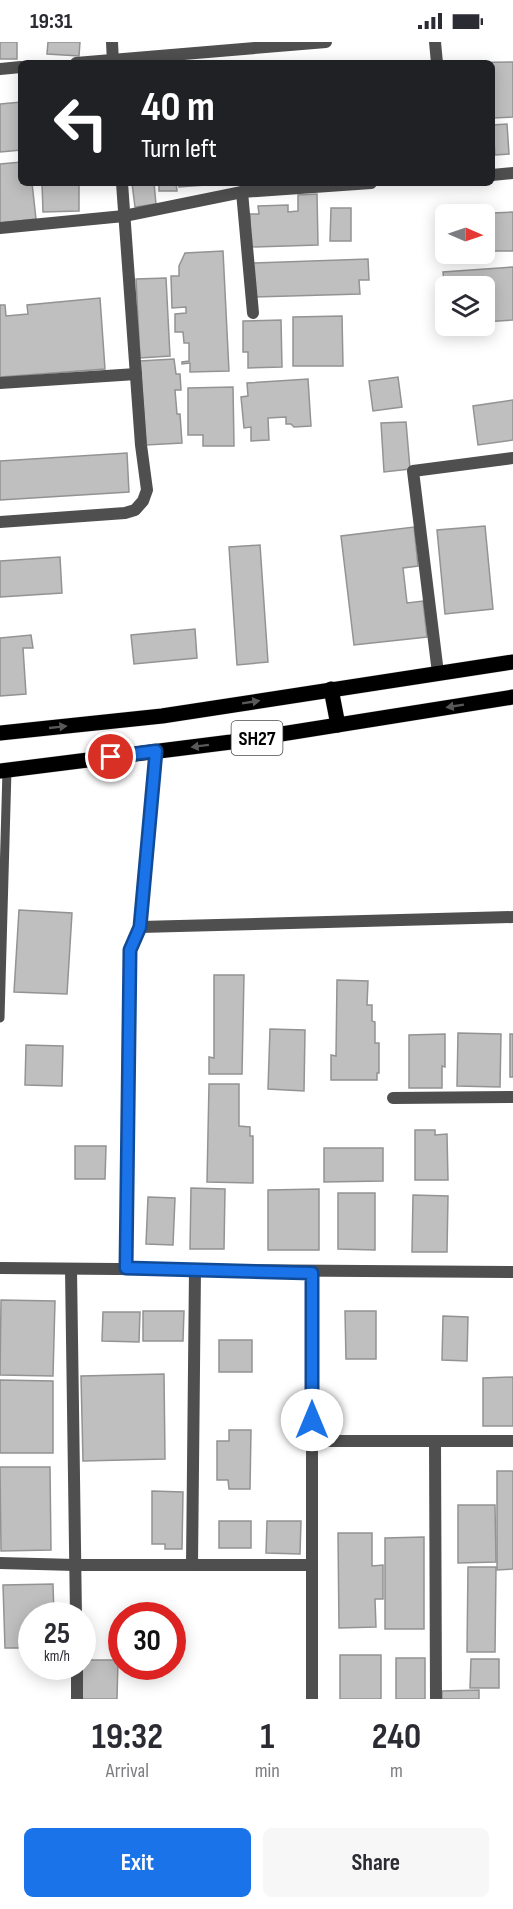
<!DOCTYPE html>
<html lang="en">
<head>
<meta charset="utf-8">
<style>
  body { margin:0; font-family:"Sofia Sans Condensed",sans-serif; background:#f7f7f7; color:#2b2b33; height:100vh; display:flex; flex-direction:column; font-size:22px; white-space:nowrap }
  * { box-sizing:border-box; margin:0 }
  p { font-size:20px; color:#7c7c81 }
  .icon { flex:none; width:33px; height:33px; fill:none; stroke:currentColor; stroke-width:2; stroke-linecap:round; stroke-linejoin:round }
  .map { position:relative; height:1657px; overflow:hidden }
  .side { display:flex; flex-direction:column; background:#fff; flex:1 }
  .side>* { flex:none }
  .banner { position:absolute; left:18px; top:18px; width:477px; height:126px; border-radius:9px; box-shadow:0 3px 15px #0003; background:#202124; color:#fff; overflow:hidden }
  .needle { width:39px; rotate:92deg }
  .buttons { position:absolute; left:435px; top:162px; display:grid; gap:12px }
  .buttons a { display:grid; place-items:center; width:60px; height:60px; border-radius:9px; background:#fff; box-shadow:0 3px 15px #0003; font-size:30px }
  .speed { position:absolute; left:18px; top:1560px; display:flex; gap:12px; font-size:30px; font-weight:700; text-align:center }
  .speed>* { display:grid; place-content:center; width:78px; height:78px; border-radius:50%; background:#fff; box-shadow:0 3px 15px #0003; line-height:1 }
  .speed small { font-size:15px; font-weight:400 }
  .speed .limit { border:9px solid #d22; background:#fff; color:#111 }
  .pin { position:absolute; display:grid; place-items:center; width:51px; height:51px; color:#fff; margin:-26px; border:3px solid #fff; border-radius:50%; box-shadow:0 2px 6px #0007 }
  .me { position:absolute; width:66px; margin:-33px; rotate:0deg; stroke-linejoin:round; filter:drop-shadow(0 0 4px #0008) }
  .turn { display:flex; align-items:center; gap:21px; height:126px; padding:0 24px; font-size:27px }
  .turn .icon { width:78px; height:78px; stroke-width:2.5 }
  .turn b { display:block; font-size:42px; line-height:51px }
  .eta { display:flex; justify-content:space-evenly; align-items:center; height:102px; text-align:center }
  .eta b { font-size:36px; font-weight:700; line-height:42px }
  .cta { display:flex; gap:12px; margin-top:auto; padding:12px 24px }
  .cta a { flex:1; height:69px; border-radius:9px; background:#1a73e8; color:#fff; font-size:24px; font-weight:700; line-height:69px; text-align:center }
  .cta a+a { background:#f7f7f7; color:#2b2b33 }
  .status { display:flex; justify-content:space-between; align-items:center; height:42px; padding:0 30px; background:#fff; direction:ltr }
  .status svg { height:16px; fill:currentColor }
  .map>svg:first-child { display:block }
  .building { fill:#bfbfbf; stroke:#939393; stroke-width:1.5 }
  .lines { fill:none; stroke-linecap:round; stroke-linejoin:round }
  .primary-casing { stroke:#dbdbdb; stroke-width:16 }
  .lane { stroke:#4f4f4f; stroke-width:9 }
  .street { stroke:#4f4f4f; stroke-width:12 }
  .primary { stroke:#000; stroke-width:15 }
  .oneway { fill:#595959 }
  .route-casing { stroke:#114b97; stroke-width:15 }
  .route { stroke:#1a73e8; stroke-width:10 }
  .labels { text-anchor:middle; stroke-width:4.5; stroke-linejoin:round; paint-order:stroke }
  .shield { fill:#fff; stroke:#4c4c4c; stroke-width:1.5 }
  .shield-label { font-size:20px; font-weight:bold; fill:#000 }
</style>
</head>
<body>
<div class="status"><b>19:31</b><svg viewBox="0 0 49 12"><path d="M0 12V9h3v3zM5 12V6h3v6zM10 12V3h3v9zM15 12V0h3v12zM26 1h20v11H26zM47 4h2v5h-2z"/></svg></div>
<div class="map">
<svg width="513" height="1657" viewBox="0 0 513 1657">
  <rect width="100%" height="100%" fill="#fff"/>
  <!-- building -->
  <g class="building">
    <rect x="0" y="0" width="17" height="17"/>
    <polygon points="48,0 80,0 79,14 47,12"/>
    <polygon points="513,20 513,75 492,76 492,21 454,21"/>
    <polygon points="21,60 21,108 0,110 0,62"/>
    <polygon points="507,82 509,112 495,113 494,100 492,101 492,83"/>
    <polygon points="21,120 21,141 32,141 36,177 0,181 0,122"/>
    <polygon points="42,141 79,141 79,169 43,170"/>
    <polygon points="132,141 154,141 156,162 135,165"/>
    <polygon points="159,141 176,141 177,149 159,149"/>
    <polygon points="179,141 205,141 205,143 179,145"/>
    <polygon points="317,152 318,203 250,205 250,172 259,172 258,164 288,163 288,170 298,169 298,153"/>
    <polygon points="331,166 351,166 351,199 330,199"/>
    <polygon points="513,170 513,209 493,209 492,171"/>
    <polygon points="223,209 229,329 190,330 190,321 182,322 182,320 189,319 189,301 184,301 183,290 175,290 175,272 186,271 186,265 172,266 171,234 179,234 179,224 185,211"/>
    <polygon points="368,217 369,238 359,238 360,252 254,255 253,221"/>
    <polygon points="513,225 513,278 484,280 484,244 446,244 446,260 443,230"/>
    <polygon points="166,236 170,314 140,316 136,237"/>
    <polygon points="100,256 105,327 0,335 0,263 5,263 6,274 28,272 27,263"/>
    <polygon points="342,274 343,324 293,324 293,275"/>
    <polygon points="281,278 282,325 248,326 248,310 243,310 243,279"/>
    <polygon points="174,317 176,332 180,332 181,348 175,348 177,372 180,372 182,401 146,403 140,319"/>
    <polygon points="398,335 402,365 373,369 369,339"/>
    <polygon points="308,337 311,384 294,385 291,382 286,382 286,375 268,376 269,398 251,399 251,385 244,386 241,355 248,354 247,341"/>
    <polygon points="233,345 234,404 203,404 203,393 188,393 188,346"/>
    <polygon points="513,358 513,398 478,403 473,364"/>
    <polygon points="406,380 410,427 384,430 381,381"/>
    <polygon points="127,411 129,450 0,458 0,419"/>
    <polygon points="485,484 493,567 445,572 437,488"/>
    <polygon points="414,485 418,524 403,526 407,561 423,559 427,595 354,603 341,494"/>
    <polygon points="260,503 268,620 237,623 229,505"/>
    <polygon points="60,515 62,551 0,555 0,519"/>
    <polygon points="195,587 197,616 134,622 131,593"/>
    <polygon points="31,593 33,606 23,606 26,652 0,654 0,596"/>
    <polygon points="19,868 72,871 67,952 14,950"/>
    <polygon points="214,933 244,933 242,1032 209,1032 209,1015 214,1016"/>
    <polygon points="337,938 368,939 367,963 372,963 372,979 375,980 375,1001 379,1001 379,1031 377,1031 377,1038 331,1038 331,1013 336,1014"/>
    <polygon points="270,987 305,988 304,1049 268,1047"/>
    <polygon points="458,991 501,992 500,1045 457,1044"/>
    <polygon points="445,992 445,1025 442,1024 442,1046 409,1046 409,993"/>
    <rect x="510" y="992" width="3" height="43"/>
    <polygon points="26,1003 63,1004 62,1044 25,1043"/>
    <polygon points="209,1042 239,1042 239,1084 250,1085 250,1094 253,1094 253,1141 207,1140"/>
    <polygon points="415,1088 435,1088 435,1093 447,1092 448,1138 415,1138"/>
    <polygon points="75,1104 106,1104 105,1137 75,1137"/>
    <polygon points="324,1106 383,1106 383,1139 324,1140"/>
    <polygon points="191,1146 225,1147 224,1207 190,1207"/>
    <polygon points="319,1147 319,1208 268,1208 268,1148"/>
    <polygon points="338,1151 375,1151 375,1208 338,1207"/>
    <polygon points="413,1153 448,1154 447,1210 412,1210"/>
    <polygon points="148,1155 175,1156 173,1203 146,1202"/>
    <polygon points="1,1258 55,1259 53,1334 0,1333"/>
    <polygon points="143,1269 184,1269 183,1299 143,1299"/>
    <polygon points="345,1269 376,1269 376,1317 346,1317"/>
    <polygon points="103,1270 140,1270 139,1300 102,1299"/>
    <polygon points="443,1274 468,1275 467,1319 442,1318"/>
    <rect x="219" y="1298" width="33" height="32"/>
    <polygon points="164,1332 165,1417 83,1419 81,1334"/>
    <polygon points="513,1335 513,1384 483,1384 483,1336"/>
    <polygon points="0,1338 53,1339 53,1411 0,1411"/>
    <polygon points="229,1388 251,1388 250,1447 229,1447 228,1438 217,1438 217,1399 229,1399"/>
    <polygon points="0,1425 50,1425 51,1508 1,1509"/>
    <polygon points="497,1429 513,1429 513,1527 497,1528"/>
    <polygon points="152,1449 183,1450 182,1507 165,1507 165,1502 152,1502"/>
    <polygon points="458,1463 495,1463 496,1520 458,1521"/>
    <rect x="219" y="1479" width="32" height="27"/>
    <polygon points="267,1479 301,1479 300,1512 266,1511"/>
    <polygon points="338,1491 372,1491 372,1524 383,1523 383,1557 375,1557 376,1585 339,1586"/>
    <polygon points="424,1495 424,1587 385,1587 385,1496"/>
    <polygon points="468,1525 496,1525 495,1610 467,1610"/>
    <polygon points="53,1542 54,1574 32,1574 32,1606 5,1606 3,1543"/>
    <rect x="340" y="1613" width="41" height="44"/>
    <rect x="396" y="1616" width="29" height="41"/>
    <polygon points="471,1617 499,1617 499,1646 470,1646"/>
    <polygon points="82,1618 118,1618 117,1657 81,1657"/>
    <polygon points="479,1648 479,1657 442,1657 442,1649"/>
  </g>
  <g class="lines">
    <defs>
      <g id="primary">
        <polyline points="331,647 338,683"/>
        <polyline points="0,691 162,674 513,620"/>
        <polyline points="0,729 231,700 513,655"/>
      </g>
    </defs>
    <!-- primary casing -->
    <use href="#primary" class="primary-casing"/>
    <!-- lane -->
    <polyline class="lane" points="0,976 7,728"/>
    <!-- street -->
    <g class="street">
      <polyline points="112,0 113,21"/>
      <polyline points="435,0 437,21"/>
      <polyline points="76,21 326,0"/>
      <polyline points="0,27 21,25"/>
      <polyline points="492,133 513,131"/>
      <polyline points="242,150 253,271"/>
      <polyline points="0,186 124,174 242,150 371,141"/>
      <polyline points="0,341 136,332"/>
      <polyline points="0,480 125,471 135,468 143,459 147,448 141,403 122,141"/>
      <polyline points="438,631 413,429 513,416"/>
      <polyline points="140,885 513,875"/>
      <polyline points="393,1056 513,1055"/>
      <path d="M0,1226C171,1227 342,1230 513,1230"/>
      <polyline points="126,1226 130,908 140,885 156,709"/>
      <polyline points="71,1227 76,1574"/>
      <polyline points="312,1399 513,1399"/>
      <polyline points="435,1399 436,1657"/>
      <polyline points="0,1521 75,1523 312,1523"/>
      <polyline points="192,1523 195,1227"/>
      <polyline points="77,1624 77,1657"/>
      <polyline points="312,1657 312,1231"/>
    </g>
    <!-- primary -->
    <use href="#primary" class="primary"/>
  </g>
  <!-- one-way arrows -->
  <defs><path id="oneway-solid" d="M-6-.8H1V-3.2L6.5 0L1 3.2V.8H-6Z" transform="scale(1.5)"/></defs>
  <g class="oneway">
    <use href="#oneway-solid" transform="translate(251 660) rotate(-9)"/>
    <use href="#oneway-solid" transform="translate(455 664) rotate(171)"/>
    <use href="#oneway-solid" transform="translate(58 685) rotate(-6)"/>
    <use href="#oneway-solid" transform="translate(200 704) rotate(173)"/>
  </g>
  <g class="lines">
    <defs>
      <polyline id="route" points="111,715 156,709 140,885 130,908 126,1226 312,1231 312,1378"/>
    </defs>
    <!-- route casing -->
    <use href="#route" class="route-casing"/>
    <!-- route -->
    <use href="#route" class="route"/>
  </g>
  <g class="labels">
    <!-- shield labels -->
    <rect class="shield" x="231.5" y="679" width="51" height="34" rx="4.5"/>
    <g class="shield-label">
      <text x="257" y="703">SH27</text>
    </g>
  </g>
</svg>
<div class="buttons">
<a><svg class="needle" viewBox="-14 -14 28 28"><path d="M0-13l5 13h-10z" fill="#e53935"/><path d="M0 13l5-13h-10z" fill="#7c7c81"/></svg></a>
<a><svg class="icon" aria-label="layers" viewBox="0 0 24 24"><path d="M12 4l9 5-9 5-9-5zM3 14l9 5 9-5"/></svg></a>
</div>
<div class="speed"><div>25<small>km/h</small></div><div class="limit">30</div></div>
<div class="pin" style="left:111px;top:715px;background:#d93025"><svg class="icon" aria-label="arrive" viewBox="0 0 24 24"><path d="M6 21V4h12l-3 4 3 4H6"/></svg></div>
<svg class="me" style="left:312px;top:1378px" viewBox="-20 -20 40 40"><circle r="19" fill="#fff"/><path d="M0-13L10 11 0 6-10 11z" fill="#1a73e8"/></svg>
<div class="banner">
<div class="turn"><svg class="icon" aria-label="left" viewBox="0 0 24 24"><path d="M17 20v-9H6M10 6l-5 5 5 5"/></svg><div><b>40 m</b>Turn left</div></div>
</div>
</div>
<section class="side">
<div class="eta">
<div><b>19:32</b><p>Arrival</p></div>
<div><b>1</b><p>min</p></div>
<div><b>240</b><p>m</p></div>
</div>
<div class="cta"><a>Exit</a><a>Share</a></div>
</section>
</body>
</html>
